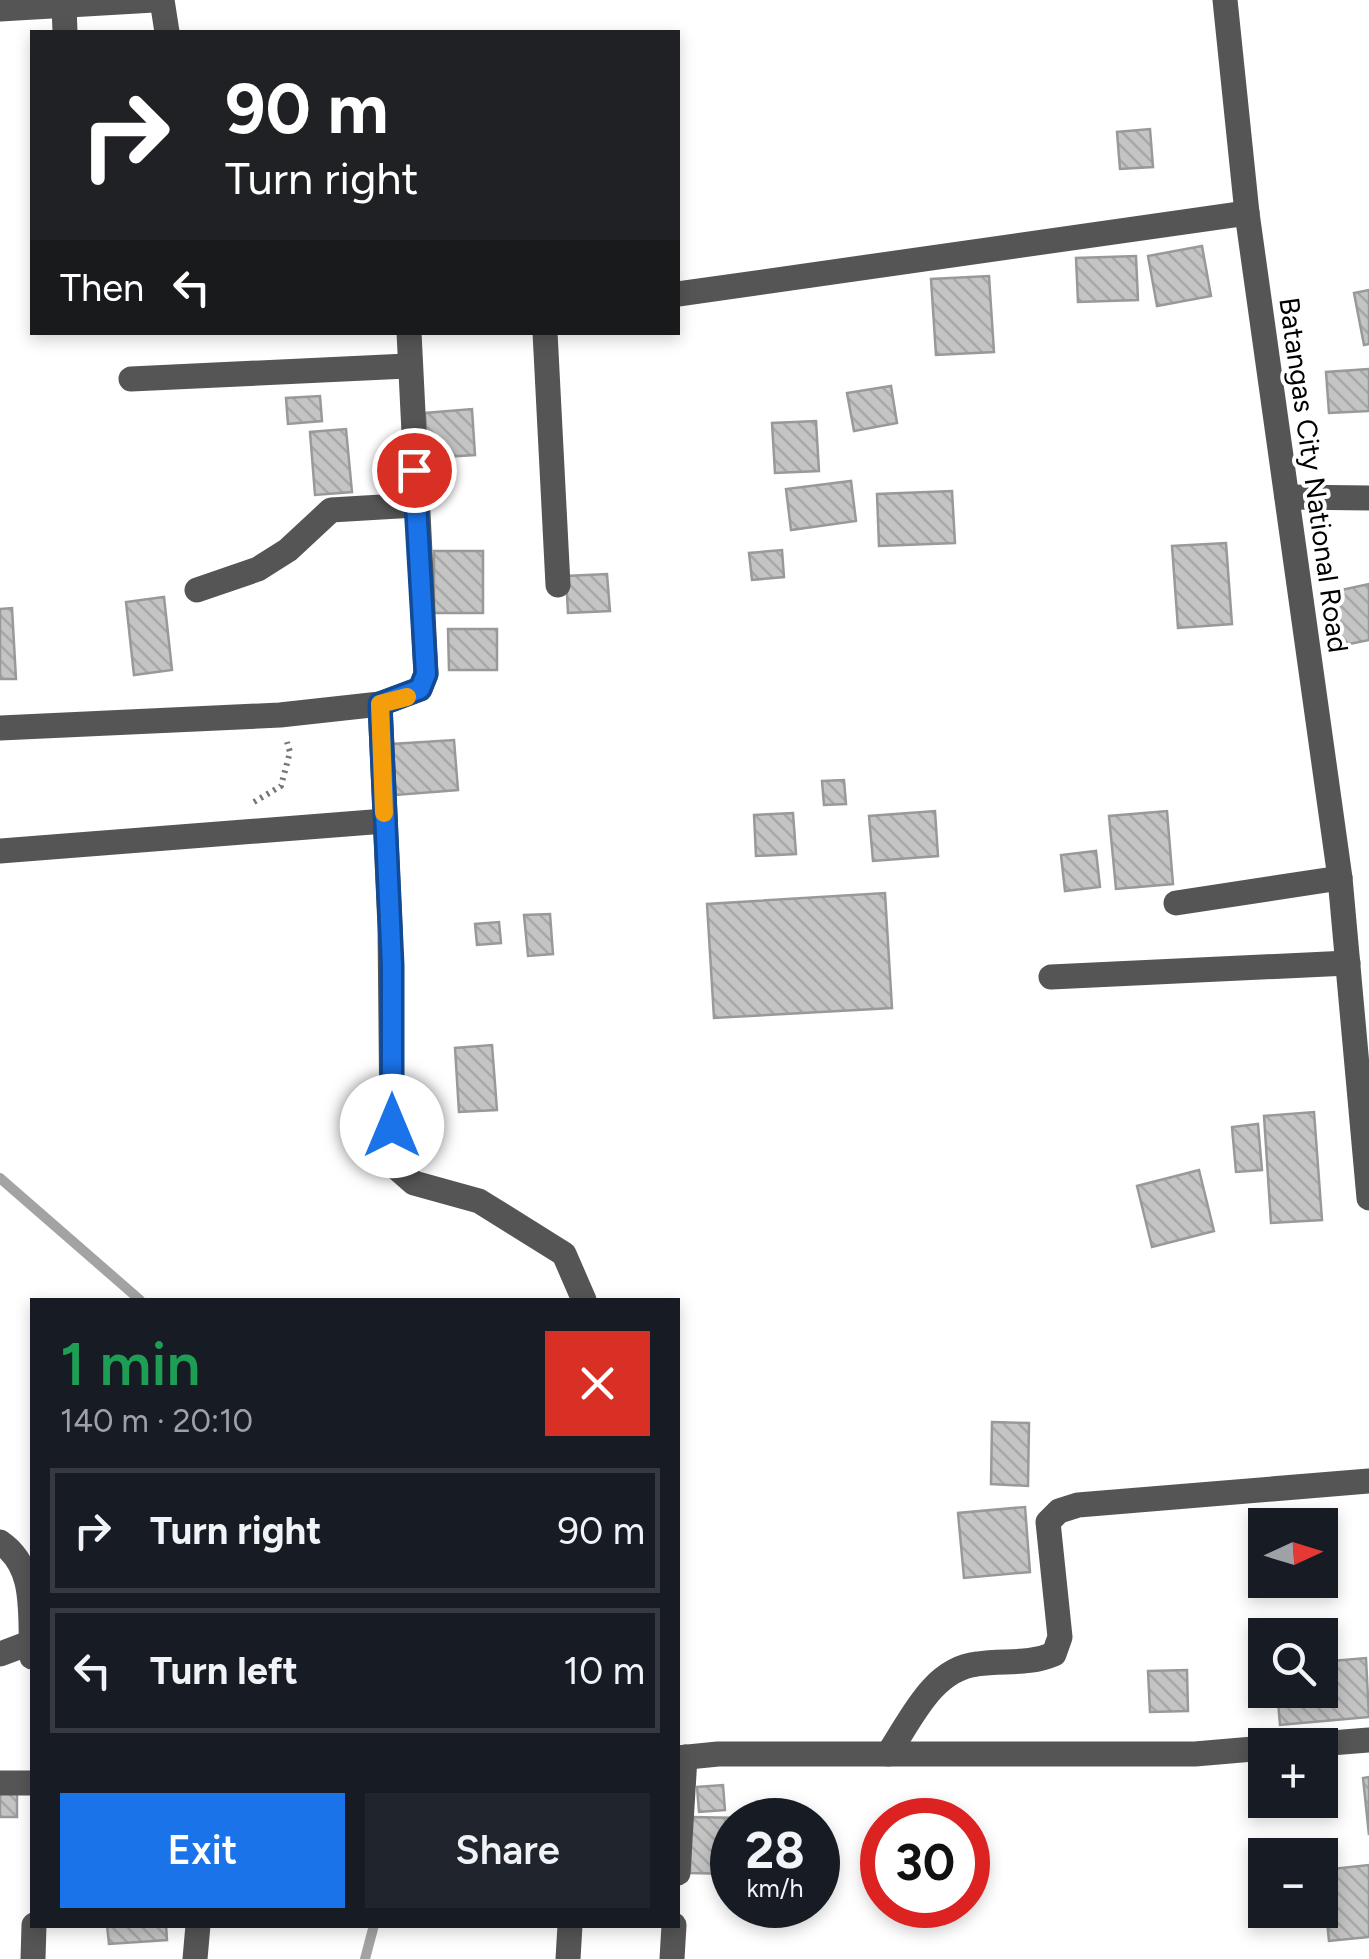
<!DOCTYPE html>
<html lang="en">
<head>
<meta charset="utf-8">
<style>
  body { margin:0; font-family:Figtree,sans-serif; background:#20242c; color:#f1f3f6; height:100vh; display:flex; flex-direction:column; font-size:38px; white-space:nowrap }
  * { box-sizing:border-box; margin:0 }
  p { font-size:32px; color:#9ea1a6 }
  .icon { flex:none; width:55px; height:55px; fill:none; stroke:currentColor; stroke-width:2; stroke-linecap:round; stroke-linejoin:round }
  .map { position:relative; flex:1; overflow:hidden }
  .details { position:absolute; left:30px; top:1298px; width:650px; height:630px; display:flex; flex-direction:column; background:#171b24; border-radius:0px; box-shadow:0 5px 15px #0003 }
  .details>* { flex:none }
  .banner { position:absolute; left:30px; top:30px; width:650px; height:305px; border-radius:0px; box-shadow:0 5px 15px #0003; background:#202124; color:#fff; overflow:hidden }
  .needle { width:65px; rotate:86deg }
  .fabs { position:absolute; left:1248px; top:1508px; display:grid; gap:20px }
  .fabs a { display:grid; place-items:center; width:90px; height:90px; border-radius:0px; background:#171b24; box-shadow:0 5px 15px #0003; font-size:50px }
  .speed { position:absolute; left:710px; top:1798px; display:flex; gap:20px; font-size:50px; font-weight:700; text-align:center }
  .speed>* { display:grid; place-content:center; width:130px; height:130px; border-radius:50%; background:#171b24; box-shadow:0 5px 15px #0003; line-height:1 }
  .speed small { font-size:25px; font-weight:400 }
  .speed .limit { border:15px solid #d22; background:#fff; color:#111 }
  .pin { position:absolute; display:grid; place-items:center; width:85px; height:85px; color:#fff; margin:-42px; border:5px solid #fff; border-radius:50%; box-shadow:0 2px 10px #0007 }
  .me { position:absolute; width:110px; margin:-55px; rotate:0deg; stroke-linejoin:round; filter:drop-shadow(0 0 8px #0008) }
  .turn { display:flex; align-items:center; gap:35px; height:210px; padding:0 30px; font-size:45px }
  .turn .icon { width:130px; height:130px; stroke-width:2.5 }
  .turn b { display:block; font-size:70px; line-height:85px }
  .then { display:flex; align-items:center; height:95px; padding:0 30px; background:#0003; gap:20px; font-size:38px }
  .round { display:grid; place-items:center; flex:none; width:105px; height:105px; border-radius:0px; background:#20242c }
  .head { display:flex; align-items:center; justify-content:space-between; height:170px; padding:0 30px }
  h1 { font-size:60px; font-weight:600; line-height:75px; color:#1e9e55 }
  .cta { display:flex; gap:20px; margin-top:auto; padding:20px 30px }
  .cta a { flex:1; height:115px; border-radius:0px; background:#1a73e8; color:#fff; font-size:40px; font-weight:600; line-height:115px; text-align:center }
  .cta a+a { background:#20242c; color:#f1f3f6 }
  ul { padding:0; list-style:none }
  li { display:flex; align-items:center; gap:30px; height:125px; margin:0 20px 15px; padding:0 10px; border:5px solid #363941; border-radius:0px }
  li div { flex:1 }
  li b { display:block; font-size:38px }
  li em { font-style:normal }
  .map>svg:first-child { display:block }
  .lines { fill:none; stroke-linecap:round; stroke-linejoin:round }
  .stream { stroke:#a3a3a3; stroke-width:10 }
  .building { fill:url(#building-back-hatch); stroke:#999; stroke-width:2.5 }
  .path { stroke:#777; stroke-width:6; stroke-dasharray:2.5 5; stroke-linecap:butt }
  .minor { stroke:#555; stroke-width:25 }
  .route-casing { stroke:#114b97; stroke-width:25 }
  .route { stroke:#1a73e8; stroke-width:18 }
  .slow { stroke:#f59e0b; stroke-width:18 }
  .labels { text-anchor:middle; stroke-width:8; stroke-linejoin:round; paint-order:stroke }
  .street-label { font-size:28px; fill:#000; stroke:#fff }
</style>
</head>
<body>
<div class="map">
<svg width="1369" height="1959" viewBox="0 0 1369 1959">
  <defs>
    <pattern id="building-back-hatch" width="6" height="6" patternUnits="userSpaceOnUse" patternTransform="scale(2.5)"><rect width="6" height="6" fill="#c4c4c4"/><path d="M-1 5l2 2M0 0l6 6M5-1l2 2" fill="none" stroke="#a7a7a7"/></pattern>
  </defs>
  <rect width="100%" height="100%" fill="#fff"/>
  <g class="lines">
    <!-- stream -->
    <g class="stream">
      <polyline points="0,1178 140,1300"/>
      <polyline points="365,1959 374,1925"/>
    </g>
  </g>
  <!-- building -->
  <g class="building">
    <polygon points="1150,129 1153,167 1120,169 1117,132"/>
    <polygon points="1202,246 1211,296 1157,306 1148,256"/>
    <polygon points="1136,256 1138,300 1078,302 1076,258"/>
    <polygon points="989,276 994,352 936,355 931,279"/>
    <polygon points="1369,290 1369,344 1364,345 1354,293"/>
    <polygon points="1369,369 1369,411 1329,413 1326,372"/>
    <polygon points="891,386 897,423 854,431 847,393"/>
    <polygon points="320,396 322,421 288,424 286,398"/>
    <polygon points="472,409 475,455 428,458 425,413"/>
    <polygon points="816,421 819,471 775,473 772,423"/>
    <polygon points="346,429 352,492 315,495 310,432"/>
    <polygon points="851,481 856,521 791,530 786,489"/>
    <polygon points="952,491 955,543 879,546 877,494"/>
    <polygon points="1226,543 1232,624 1178,628 1172,546"/>
    <polygon points="782,550 784,577 752,580 749,553"/>
    <rect x="434" y="551" width="49" height="62"/>
    <polygon points="607,574 610,611 568,613 566,576"/>
    <polygon points="1369,584 1369,640 1335,647 1323,594"/>
    <polygon points="164,597 172,670 134,675 126,602"/>
    <polygon points="12,608 16,679 0,679 0,609"/>
    <polygon points="448,629 497,629 497,670 449,670"/>
    <polygon points="454,740 458,790 396,795 392,744"/>
    <polygon points="844,780 846,804 824,805 822,781"/>
    <polygon points="935,811 938,856 873,861 869,816"/>
    <polygon points="1167,811 1173,884 1116,889 1109,816"/>
    <polygon points="793,813 796,854 756,856 754,815"/>
    <polygon points="1096,851 1100,887 1065,891 1061,855"/>
    <polygon points="885,893 892,1008 714,1018 707,904"/>
    <polygon points="550,914 553,954 528,956 524,915"/>
    <polygon points="499,922 501,943 477,945 475,924"/>
    <polygon points="492,1045 497,1110 459,1112 455,1048"/>
    <polygon points="1314,1112 1322,1220 1271,1223 1264,1116"/>
    <polygon points="1258,1124 1262,1170 1236,1172 1232,1127"/>
    <polygon points="1199,1170 1214,1231 1152,1247 1137,1186"/>
    <polygon points="992,1422 1029,1423 1028,1486 991,1484"/>
    <polygon points="1025,1507 1030,1572 964,1578 958,1513"/>
    <polygon points="1366,1658 1369,1717 1280,1725 1277,1690 1320,1690 1320,1662"/>
    <polygon points="1187,1670 1188,1711 1150,1712 1148,1671"/>
    <polygon points="1369,1777 1369,1835 1363,1778"/>
    <polygon points="723,1785 725,1810 699,1812 697,1787"/>
    <polygon points="17,1788 17,1817 0,1817 0,1789"/>
    <polygon points="691,1817 744,1818 732,1820 732,1874 690,1873"/>
    <polygon points="1369,1865 1369,1937 1329,1941 1322,1870"/>
    <polygon points="107,1925 166,1925 167,1940 109,1944"/>
  </g>
  <g class="lines">
    <!-- path -->
    <polyline class="path" points="254,802 281,786 290,752 287,742"/>
    <!-- minor -->
    <g class="minor">
      <polyline points="162,0 167,32"/>
      <polyline points="1225,0 1247,213 1340,878 1369,1198"/>
      <polyline points="64,5 65,32"/>
      <polyline points="0,9 154,0"/>
      <polyline points="678,294 1247,213"/>
      <polyline points="545,332 558,585"/>
      <polyline points="131,379 407,366"/>
      <polyline points="1287,497 1369,498"/>
      <polyline points="197,590 258,569 288,550 331,510 415,505"/>
      <polyline points="380,704 390,927 392,1127 398,1169 414,1183 479,1201 564,1254 584,1300"/>
      <polyline points="0,728 280,715 380,704 420,689 426,674 409,332"/>
      <polyline points="0,851 385,821"/>
      <polyline points="1176,903 1340,878"/>
      <polyline points="1051,977 1348,963"/>
      <path d="M0,1542C38,1568 29,1615 32,1657"/>
      <polyline points="0,1654 32,1642"/>
      <polyline points="1305,1745 1369,1740"/>
      <path d="M888,1754C911,1720 932,1669 977,1664C1005,1660 1028,1665 1054,1654L1060,1637L1048,1522L1059,1511L1078,1505L1369,1481"/>
      <polyline points="678,1758 718,1754 1195,1754 1265,1748"/>
      <polyline points="0,1783 32,1783"/>
      <polyline points="678,1873 685,1757"/>
      <polyline points="33,1959 34,1925"/>
      <polyline points="195,1959 198,1925"/>
      <polyline points="568,1959 570,1925"/>
      <polyline points="672,1959 674,1925"/>
    </g>
  </g>
  <g class="lines">
    <defs>
      <polyline id="route" points="392,1126 392,965 380,704 420,689 426,674 414,470"/>
    </defs>
    <!-- route casing -->
    <use href="#route" class="route-casing"/>
    <!-- route -->
    <use href="#route" class="route"/>
    <!-- slow -->
    <polyline class="slow" points="384,813 380,704 407,697"/>
  </g>
  <g class="labels">
    <!-- street labels -->
    <g class="street-label">
      <text transform="translate(1314 475) rotate(82)" y="10">Batangas City National Road</text>
    </g>
  </g>
</svg>
<div class="fabs">
<a><svg class="needle" viewBox="-14 -14 28 28"><path d="M0-13l5 13h-10z" fill="#e53935"/><path d="M0 13l5-13h-10z" fill="#9ea1a6"/></svg></a>
<a><svg class="icon" aria-label="search" viewBox="0 0 24 24"><circle cx="10" cy="10" r="6"/><path d="M15 15l6 6"/></svg></a>
<a>+</a>
<a>−</a>
</div>
<div class="speed"><div>28<small>km/h</small></div><div class="limit">30</div></div>
<div class="pin" style="left:414px;top:470px;background:#d93025"><svg class="icon" aria-label="arrive" viewBox="0 0 24 24"><path d="M6 21V4h12l-3 4 3 4H6"/></svg></div>
<svg class="me" style="left:392px;top:1126px" viewBox="-20 -20 40 40"><circle r="19" fill="#fff"/><path d="M0-13L10 11 0 6-10 11z" fill="#1a73e8"/></svg>
<div class="banner">
<div class="turn"><svg class="icon" aria-label="right" viewBox="0 0 24 24"><path d="M7 20v-9h11M14 6l5 5-5 5"/></svg><div><b>90 m</b>Turn right</div></div>
<div class="then">Then<svg class="icon" aria-label="left" viewBox="0 0 24 24"><path d="M17 20v-9H6M10 6l-5 5 5 5"/></svg></div>
</div>
<section class="details">
<div class="head"><div><h1>1 min</h1><p>140 m · 20:10</p></div><a class="round" style="background:#d93025;color:#fff"><svg class="icon" aria-label="close" viewBox="0 0 24 24"><path d="M6 6l12 12M18 6L6 18"/></svg></a></div>
<ul>
<li><svg class="icon" aria-label="right" viewBox="0 0 24 24"><path d="M7 20v-9h11M14 6l5 5-5 5"/></svg><div><b>Turn right</b></div><em>90 m</em></li>
<li><svg class="icon" aria-label="left" viewBox="0 0 24 24"><path d="M17 20v-9H6M10 6l-5 5 5 5"/></svg><div><b>Turn left</b></div><em>10 m</em></li>
</ul>
<div class="cta"><a>Exit</a><a>Share</a></div>
</section>
</div>
</body>
</html>
